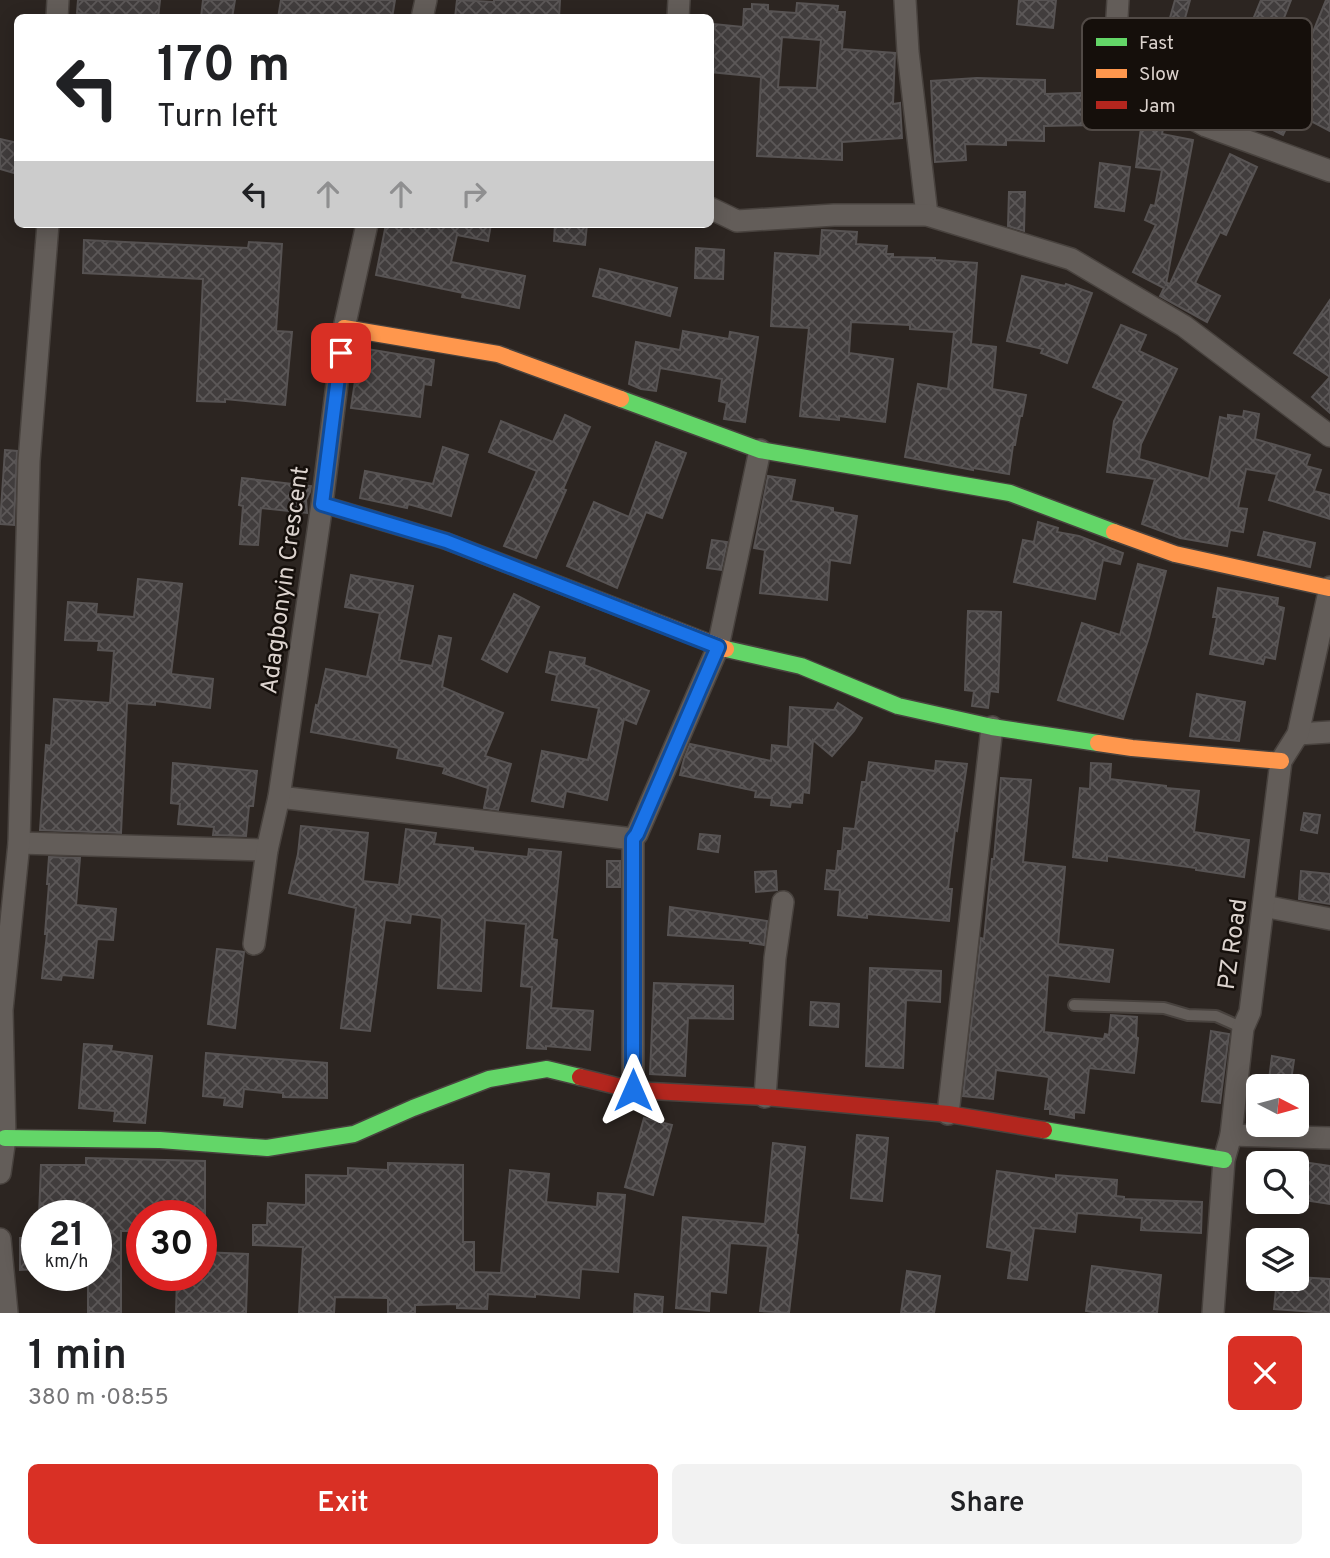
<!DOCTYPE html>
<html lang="en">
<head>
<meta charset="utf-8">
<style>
  body { margin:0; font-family:Overpass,sans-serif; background:#f2f2f2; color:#202124; height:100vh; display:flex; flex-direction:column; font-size:26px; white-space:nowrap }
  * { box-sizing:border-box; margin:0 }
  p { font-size:23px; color:#757577 }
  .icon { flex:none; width:38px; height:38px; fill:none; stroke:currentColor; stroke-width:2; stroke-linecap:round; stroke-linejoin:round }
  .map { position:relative; height:1313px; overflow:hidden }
  .drawer { display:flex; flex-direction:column; background:#fff; flex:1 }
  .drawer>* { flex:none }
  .top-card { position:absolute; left:14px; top:14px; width:700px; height:214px; border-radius:10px; box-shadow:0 4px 18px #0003; background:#fff; color:#202124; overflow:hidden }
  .needle { width:46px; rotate:96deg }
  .fabs { position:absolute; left:1246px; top:1074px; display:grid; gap:14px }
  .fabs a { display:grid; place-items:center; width:63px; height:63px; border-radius:10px; background:#fff; box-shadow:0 4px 18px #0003; font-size:35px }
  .speed { position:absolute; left:21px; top:1200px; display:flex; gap:14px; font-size:35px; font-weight:700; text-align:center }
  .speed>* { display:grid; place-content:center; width:91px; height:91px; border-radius:50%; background:#fff; box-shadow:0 4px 18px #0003; line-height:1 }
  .speed small { font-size:18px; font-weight:400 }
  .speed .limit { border:10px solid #d22; background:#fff; color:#111 }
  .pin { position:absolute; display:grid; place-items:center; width:60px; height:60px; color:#fff; margin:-30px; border-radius:14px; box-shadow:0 4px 10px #0006 }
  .me { position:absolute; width:77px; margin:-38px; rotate:0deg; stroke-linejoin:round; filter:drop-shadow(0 0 5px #0008) }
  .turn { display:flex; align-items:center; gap:24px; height:147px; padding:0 28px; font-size:32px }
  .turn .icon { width:91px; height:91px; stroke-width:2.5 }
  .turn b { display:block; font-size:49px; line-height:60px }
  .lanes { display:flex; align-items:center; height:66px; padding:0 28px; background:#0003; justify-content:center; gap:35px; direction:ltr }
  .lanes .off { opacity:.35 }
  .round { display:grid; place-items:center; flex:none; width:74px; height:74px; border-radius:10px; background:#f2f2f2 }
  .head { display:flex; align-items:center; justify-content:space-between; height:119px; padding:0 28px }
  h1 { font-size:42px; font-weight:600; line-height:52px }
  .cta { display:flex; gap:14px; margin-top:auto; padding:14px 28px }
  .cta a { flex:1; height:80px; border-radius:10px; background:#d93025; color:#fff; font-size:28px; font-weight:600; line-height:80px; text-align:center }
  .cta a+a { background:#f2f2f2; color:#202124 }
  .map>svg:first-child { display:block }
  .building { fill:url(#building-cross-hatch); stroke:#575353; stroke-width:2; fill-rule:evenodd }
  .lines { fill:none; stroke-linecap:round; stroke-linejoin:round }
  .lane-casing { stroke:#48423e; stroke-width:14 }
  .street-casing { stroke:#48423e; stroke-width:24 }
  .fast-casing { stroke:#48423e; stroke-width:19 }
  .slow-casing { stroke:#48423e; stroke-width:19 }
  .jam-casing { stroke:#48423e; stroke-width:19 }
  .lane { stroke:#635d59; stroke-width:10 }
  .street { stroke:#635d59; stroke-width:21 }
  .fast { stroke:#63d668; stroke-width:16 }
  .slow { stroke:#ff974d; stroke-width:16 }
  .jam { stroke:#b3261e; stroke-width:16 }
  .route-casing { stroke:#114b97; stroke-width:18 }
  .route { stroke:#1a73e8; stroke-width:12 }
  .labels { text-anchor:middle; stroke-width:5; stroke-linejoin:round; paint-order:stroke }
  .street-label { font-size:24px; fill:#dcd3ce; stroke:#150f0b }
  .key { fill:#150f0b; stroke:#514a46; stroke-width:2 }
  .key-label { font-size:19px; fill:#dcd3ce }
</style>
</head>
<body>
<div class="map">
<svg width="1330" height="1313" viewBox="0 0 1330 1313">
  <defs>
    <pattern id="building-cross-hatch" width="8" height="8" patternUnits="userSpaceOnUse" patternTransform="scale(1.75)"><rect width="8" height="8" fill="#413d3d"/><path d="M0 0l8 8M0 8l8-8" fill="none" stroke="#5c5858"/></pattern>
  </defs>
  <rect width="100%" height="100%" fill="#2c2521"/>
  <!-- building -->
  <g class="building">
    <polygon points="78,0 160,0 158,18 112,18 77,13"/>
    <polygon points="203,0 235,0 232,18 201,18"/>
    <polygon points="281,0 395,0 392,18 278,18"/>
    <polygon points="457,0 494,2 494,0 560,0 559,18 455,18"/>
    <polygon points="1019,0 1056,0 1053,28 1017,24"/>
    <polygon points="1175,0 1190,0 1182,29 1168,25"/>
    <polygon points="1261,0 1291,0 1269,56 1298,69 1326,0 1330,0 1330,131 1294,112 1283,135 1254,121 1263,101 1192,83 1203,39 1241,49"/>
    <path d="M797,3L838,6L837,12H845L842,49L895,53L893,104L900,103L902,138L842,142V160L757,156L761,77L710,72V40H712L714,24L743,27L744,9H752V4L768,5V11L796,13ZM782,37L821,40L817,88L778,87Z"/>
    <polygon points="977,78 1045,80 1045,94 1115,92 1131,99 1131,107 1095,106 1096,125 1044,126 1044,141 1006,140 1006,145 965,144 966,160 935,162 931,81"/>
    <polygon points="1142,120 1164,123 1162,134 1193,140 1166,284 1167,283 1170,284 1230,154 1257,167 1226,235 1220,232 1195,283 1220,296 1207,322 1160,296 1164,288 1133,272 1156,225 1145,220 1151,205 1155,206 1162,170 1136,167"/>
    <polygon points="0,139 18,143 18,160 14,173 0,169"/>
    <polygon points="1100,163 1130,167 1124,211 1095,207"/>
    <polygon points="1009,192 1025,192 1024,231 1008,226"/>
    <polygon points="386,224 491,224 488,241 457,235 451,262 525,276 519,308 462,297 463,293 376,275"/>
    <polygon points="555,224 587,224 585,245 554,241"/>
    <polygon points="822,230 857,232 856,244 887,246 886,254 893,254 893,257 935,258 935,260 977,263 971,344 996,347 992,389 1026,395 1022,416 1020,416 1015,445 1013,445 1009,474 973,468 973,470 905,457 918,384 948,389 954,332 910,329 910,325 851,322 849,353 893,359 885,422 839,416 839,420 800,416 809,328 771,326 775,253 820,256"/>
    <polygon points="84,240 248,248 249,242 282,244 276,331 292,332 285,405 225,399 225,402 197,401 203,279 83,273"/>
    <polygon points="696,248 724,250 723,279 695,278"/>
    <polygon points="600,269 677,288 670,316 593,296"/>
    <polygon points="1022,276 1065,286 1066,284 1092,293 1067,363 1041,353 1043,349 1007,341"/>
    <polygon points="1330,300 1330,413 1312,397 1330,377 1294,353"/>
    <polygon points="1121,325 1146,335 1139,351 1177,369 1141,444 1139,459 1209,479 1220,417 1228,419 1228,415 1243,417 1244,411 1259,414 1255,439 1310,455 1306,466 1321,470 1314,491 1330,495 1330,519 1269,500 1277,474 1246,469 1238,508 1247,509 1243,532 1230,530 1227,546 1180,538 1142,524 1155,479 1107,472 1114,421 1124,401 1093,387"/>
    <polygon points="683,331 729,339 730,332 758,337 745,422 724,419 727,403 719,401 722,379 660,368 656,391 641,389 629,384 636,342 680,350"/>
    <polygon points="361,348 434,360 431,385 424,384 420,417 351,408 355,381 358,381"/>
    <polygon points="565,415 590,427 563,489 566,490 536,558 504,546 537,471 489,452 501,421 553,442"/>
    <polygon points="656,442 686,453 662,518 646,512 617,588 567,566 594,502 629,517"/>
    <polygon points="443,447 468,455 451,516 408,504 407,508 360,498 365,471 433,484"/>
    <polygon points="5,450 17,451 14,525 0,524"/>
    <polygon points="768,476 795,480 791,501 833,508 833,512 857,516 850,563 830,560 827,600 760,593 765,550 754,548"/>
    <polygon points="242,478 311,486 310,492 306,500 307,513 261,508 258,545 240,544 243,506 239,505"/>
    <polygon points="1038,522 1058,528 1057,532 1079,536 1123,553 1120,564 1103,560 1095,599 1014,582 1023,540 1034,542"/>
    <polygon points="1264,532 1315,543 1310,567 1258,555"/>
    <polygon points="712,540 727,542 721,570 707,568"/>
    <polygon points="1138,564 1166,571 1149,637 1123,719 1058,700 1082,623 1120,635"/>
    <polygon points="351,575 413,586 399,660 432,666 439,636 451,638 442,687 503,713 485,756 511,764 498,810 484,808 488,788 443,773 445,767 397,758 399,748 311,732 316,705 318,706 326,669 367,677 380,613 345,607"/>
    <polygon points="138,579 182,584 171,674 213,679 210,708 155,701 155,705 127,703 121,833 40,830 46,745 51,746 54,699 110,703 114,651 98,650 99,641 65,640 68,602 97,604 96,614 134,617"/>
    <polygon points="1218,588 1278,598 1277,606 1284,608 1275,659 1265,657 1263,664 1210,654 1217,617 1213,617"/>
    <polygon points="514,594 539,607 507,672 482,659"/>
    <polygon points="968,611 1001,612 998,692 990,691 988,708 972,706 974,691 965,690"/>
    <polygon points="550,652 585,658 584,665 649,691 636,724 624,719 607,800 566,791 563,807 532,801 542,751 588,760 599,708 552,700 557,675 546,672"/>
    <polygon points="1197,694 1245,702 1239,741 1190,736"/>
    <polygon points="838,703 862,718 854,731 832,756 813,740 809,793 803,792 802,803 791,802 790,807 771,805 772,798 755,797 756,791 680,775 684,759 690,744 771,761 772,745 788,747 790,707 834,710"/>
    <polygon points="936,761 967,764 957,831 955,830 948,889 952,889 949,921 867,914 867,918 838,915 840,890 825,889 827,870 836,871 838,851 842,851 844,828 855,829 862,782 866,782 869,762 935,771"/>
    <polygon points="173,763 257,771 253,806 249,806 246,836 213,835 214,827 178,824 180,804 171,803"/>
    <polygon points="1091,763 1111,764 1110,779 1166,786 1166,788 1199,791 1194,832 1249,840 1244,877 1196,870 1196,868 1107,856 1107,861 1073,857 1080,788 1090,789"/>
    <polygon points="1001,778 1031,780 1023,862 1065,867 1058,944 1113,950 1109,982 1048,975 1044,1032 1104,1039 1105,1034 1109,1035 1111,1015 1137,1017 1136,1037 1138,1038 1134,1073 1089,1068 1084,1113 1074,1112 1074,1118 1050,1114 1050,1109 1045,1109 1049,1077 996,1070 993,1099 963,1096 981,938 984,939 992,859 994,859"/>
    <polygon points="1304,813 1320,815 1317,833 1301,830"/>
    <polygon points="301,826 368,833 363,881 399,885 406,829 436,833 434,844 473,848 473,851 528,857 529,849 561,852 552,939 557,940 551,1008 593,1011 590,1050 546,1046 546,1049 527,1048 532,987 521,986 526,924 485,920 481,991 438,988 442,918 411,914 410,923 385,920 370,1031 341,1028 356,908 289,893 298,854"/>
    <polygon points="700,834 720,836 718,852 698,849"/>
    <polygon points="49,857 80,858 76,905 116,909 113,940 97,939 93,978 62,975 61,980 42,978 47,934 45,934 49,884 47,884"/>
    <rect x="607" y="861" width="13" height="26"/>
    <polygon points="776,871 777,890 756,892 755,872"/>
    <polygon points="1301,871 1330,874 1330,904 1299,899"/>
    <polygon points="670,907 767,921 764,945 750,943 750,941 668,935"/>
    <polygon points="217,949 244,952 235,1028 208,1024"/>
    <polygon points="870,968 941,971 940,1002 906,1000 903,1068 866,1066"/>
    <polygon points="654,983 733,986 733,1019 688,1018 685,1076 650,1074"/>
    <polygon points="811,1002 839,1004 838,1027 810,1025"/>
    <polygon points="1211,1031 1229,1034 1220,1103 1202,1101"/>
    <polygon points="84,1044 112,1046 111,1051 152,1056 145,1123 114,1121 115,1111 79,1108"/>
    <polygon points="206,1053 327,1063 327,1098 283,1097 283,1093 244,1089 242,1107 224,1105 225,1098 203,1096"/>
    <polygon points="1272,1056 1294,1060 1290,1087 1268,1087"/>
    <polygon points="644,1118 672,1125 653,1195 625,1187"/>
    <polygon points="857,1135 888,1138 882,1201 851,1198"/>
    <polygon points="773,1143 805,1147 796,1234 798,1235 789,1313 760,1311 768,1246 730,1243 726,1293 710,1291 709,1311 676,1308 683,1217 765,1224"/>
    <polygon points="86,1158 205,1161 205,1216 142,1216 142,1231 121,1231 121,1313 88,1313 88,1276 96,1276 96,1216 39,1216 41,1165 86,1165"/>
    <polygon points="1303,1162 1330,1166 1330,1204 1297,1199"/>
    <polygon points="388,1163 463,1165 463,1242 474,1242 474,1272 501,1273 510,1170 549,1174 546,1202 597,1207 598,1193 625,1195 618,1272 581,1269 579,1298 535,1294 535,1297 488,1294 487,1309 457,1308 457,1304 415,1305 415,1313 388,1313 388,1298 335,1297 334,1313 299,1313 303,1247 253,1245 253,1225 267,1225 268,1203 306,1205 306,1175 348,1176 348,1168 388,1170"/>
    <polygon points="997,1171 1056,1179 1056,1175 1117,1180 1116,1196 1124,1197 1124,1199 1202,1202 1201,1233 1141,1230 1142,1218 1077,1213 1075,1232 1034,1228 1027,1280 1008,1278 1012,1251 987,1247"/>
    <polygon points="20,1238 37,1238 37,1269 20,1270"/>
    <polygon points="201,1252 248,1254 246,1313 176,1313 177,1276 201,1276"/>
    <polygon points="1092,1266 1161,1275 1157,1313 1099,1313 1086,1311"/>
    <polygon points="907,1271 940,1276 934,1313 901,1313"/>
    <polygon points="1297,1277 1330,1279 1330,1313 1274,1309 1277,1279 1297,1279"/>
    <polygon points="635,1294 663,1297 662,1313 634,1313"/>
  </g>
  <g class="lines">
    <defs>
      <polyline id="lane" points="1074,1005 1164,1008 1188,1015 1216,1016 1243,1028"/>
      <g id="street">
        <polyline points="905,0 908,52 927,215"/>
        <polyline points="1118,0 1114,66 1122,81 1137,87 1206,126 1330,171"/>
        <polyline points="57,18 58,0"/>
        <polyline points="422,18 426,0"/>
        <polyline points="678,18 679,0"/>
        <polyline points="710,208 737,221 834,215 927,215 1071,259 1184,326 1330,436"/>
        <polyline points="1298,734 1330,732"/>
        <polyline points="279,797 633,839"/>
        <polyline points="19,843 267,850"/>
        <polyline points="1264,906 1330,919"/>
        <polyline points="254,944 267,850 279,797 322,504 344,328 367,224"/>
        <polyline points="633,1090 633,839 637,834 718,647 760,450"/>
        <polyline points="765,1097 775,958 783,902"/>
        <polyline points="948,1114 992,727"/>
        <polyline points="1231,1135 1330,1138"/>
        <polyline points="0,1173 5,1138 2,1010 19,843 29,461 48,224"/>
        <polyline points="0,1239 7,1313"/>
        <polyline points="1213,1313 1224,1160 1231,1135 1243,1028 1250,1012 1281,761 1298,734 1330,587"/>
      </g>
      <g id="fast">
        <polyline points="621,399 760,450 1010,493 1114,532"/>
        <polyline points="726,649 801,666 898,706 992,727 1098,743"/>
        <polyline points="1044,1130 1224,1160"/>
        <polyline points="5,1138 160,1140 267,1148 354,1134 413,1108 489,1079 547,1069 580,1077"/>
      </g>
      <g id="slow">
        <polyline points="344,328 498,354 621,399"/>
        <polyline points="322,504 446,541 726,649"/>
        <polyline points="1114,532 1175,554 1329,588"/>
        <polyline points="1098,743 1132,748 1281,761"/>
      </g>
      <polyline id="jam" points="580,1077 633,1090 765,1097 948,1114 1044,1130"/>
    </defs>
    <!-- lane casing -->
    <use href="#lane" class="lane-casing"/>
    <!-- street casing -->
    <use href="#street" class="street-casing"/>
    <!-- fast casing -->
    <use href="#fast" class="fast-casing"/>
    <!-- slow casing -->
    <use href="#slow" class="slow-casing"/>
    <!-- jam casing -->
    <use href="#jam" class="jam-casing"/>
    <!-- lane -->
    <use href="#lane" class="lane"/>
    <!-- street -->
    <use href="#street" class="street"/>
    <!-- fast -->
    <use href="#fast" class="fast"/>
    <!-- slow -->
    <use href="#slow" class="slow"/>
    <!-- jam -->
    <use href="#jam" class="jam"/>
  </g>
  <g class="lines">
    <defs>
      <polyline id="route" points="341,353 322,504 446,541 718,647 637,834 633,839 633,1090"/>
    </defs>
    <!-- route casing -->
    <use href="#route" class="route-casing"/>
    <!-- route -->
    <use href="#route" class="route"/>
  </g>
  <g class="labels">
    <!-- street labels -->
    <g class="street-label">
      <text transform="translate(284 580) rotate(-82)" y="8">Adagbonyin Crescent</text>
      <text transform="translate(1232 944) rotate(-82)" y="8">PZ Road</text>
    </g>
  </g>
  <!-- legend -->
  <rect x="1082" y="18" width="230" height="112" rx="10" class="key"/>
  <rect x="1096" y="38" width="31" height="8" fill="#63d668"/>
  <rect x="1096" y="69" width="31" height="9" fill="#ff974d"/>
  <rect x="1096" y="101" width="31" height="8" fill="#b3261e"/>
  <g class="key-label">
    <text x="1139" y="49">Fast</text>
    <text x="1139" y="80">Slow</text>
    <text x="1139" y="112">Jam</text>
  </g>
</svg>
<div class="fabs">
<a><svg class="needle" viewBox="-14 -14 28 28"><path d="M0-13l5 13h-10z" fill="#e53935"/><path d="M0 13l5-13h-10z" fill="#757577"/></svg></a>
<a><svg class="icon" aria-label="search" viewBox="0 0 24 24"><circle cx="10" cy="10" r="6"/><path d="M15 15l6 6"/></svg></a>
<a><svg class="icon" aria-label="layers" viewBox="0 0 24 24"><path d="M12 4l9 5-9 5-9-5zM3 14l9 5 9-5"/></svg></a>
</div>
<div class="speed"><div>21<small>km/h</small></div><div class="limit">30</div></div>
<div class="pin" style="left:341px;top:353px;background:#d93025"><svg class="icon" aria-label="arrive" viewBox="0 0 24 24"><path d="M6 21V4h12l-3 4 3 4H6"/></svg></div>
<svg class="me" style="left:633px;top:1090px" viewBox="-20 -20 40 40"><path d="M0-17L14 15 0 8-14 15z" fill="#1a73e8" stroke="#fff" stroke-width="4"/></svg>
<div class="top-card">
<div class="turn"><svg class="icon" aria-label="left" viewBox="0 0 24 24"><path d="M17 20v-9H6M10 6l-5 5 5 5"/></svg><div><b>170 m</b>Turn left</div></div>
<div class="lanes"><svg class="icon" aria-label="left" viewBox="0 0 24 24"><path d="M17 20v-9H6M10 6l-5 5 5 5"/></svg><svg class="icon off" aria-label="ahead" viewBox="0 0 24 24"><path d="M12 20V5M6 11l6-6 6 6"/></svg><svg class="icon off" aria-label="ahead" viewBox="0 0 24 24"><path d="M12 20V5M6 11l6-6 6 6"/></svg><svg class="icon off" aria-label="right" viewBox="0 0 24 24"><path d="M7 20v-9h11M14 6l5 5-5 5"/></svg></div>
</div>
</div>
<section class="drawer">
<div class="head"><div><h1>1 min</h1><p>380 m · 08:55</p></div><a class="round" style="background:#d93025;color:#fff"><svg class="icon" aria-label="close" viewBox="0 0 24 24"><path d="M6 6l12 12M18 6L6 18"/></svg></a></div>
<div class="cta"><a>Exit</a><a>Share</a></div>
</section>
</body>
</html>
